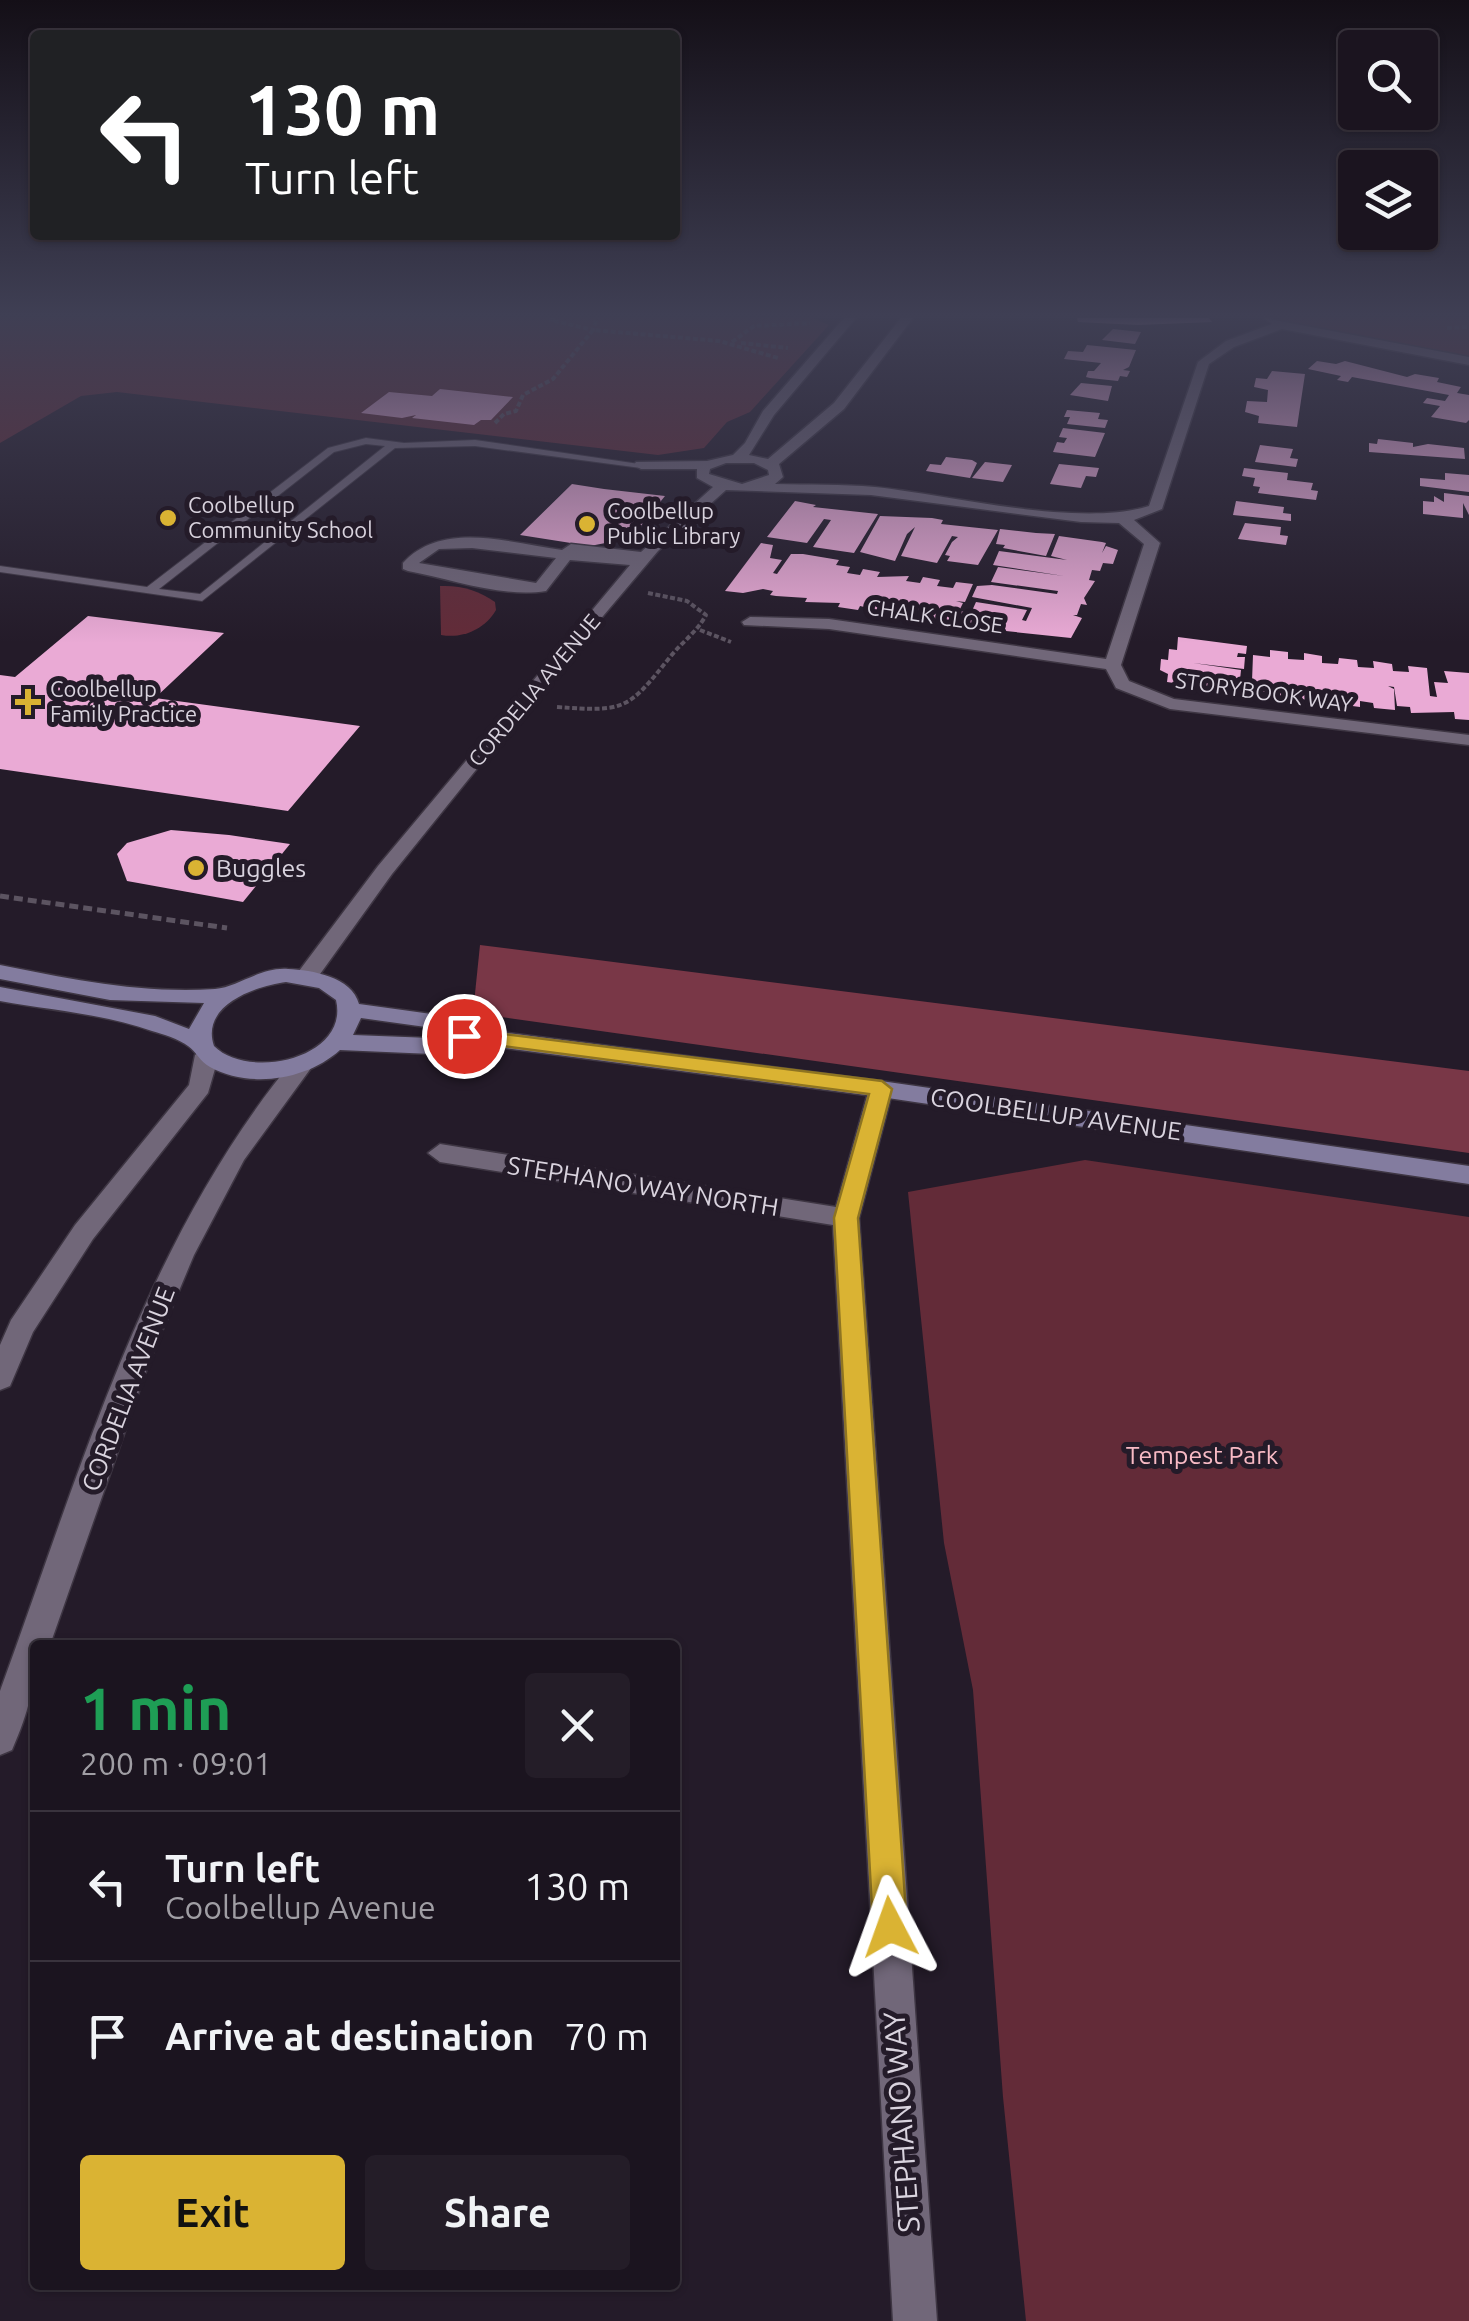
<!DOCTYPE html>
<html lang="en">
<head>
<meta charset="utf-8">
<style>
  body { margin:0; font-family:Ubuntu,sans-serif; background:#241d28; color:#f1f3f6; height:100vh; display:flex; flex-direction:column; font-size:38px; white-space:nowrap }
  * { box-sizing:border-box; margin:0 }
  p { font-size:32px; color:#a09ea4 }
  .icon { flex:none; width:55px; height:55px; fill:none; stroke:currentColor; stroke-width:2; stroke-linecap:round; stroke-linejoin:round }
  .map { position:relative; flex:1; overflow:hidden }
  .details { position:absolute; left:30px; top:1640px; width:650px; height:650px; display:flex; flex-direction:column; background:#1b141f; border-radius:10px; box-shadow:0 2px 8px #0004,0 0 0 2px #39333d }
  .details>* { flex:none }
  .top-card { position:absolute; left:30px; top:30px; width:650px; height:210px; border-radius:10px; box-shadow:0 2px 8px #0004,0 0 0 2px #39333d; background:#202124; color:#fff; overflow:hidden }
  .buttons { position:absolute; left:1338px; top:30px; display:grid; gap:20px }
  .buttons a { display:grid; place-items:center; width:100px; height:100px; border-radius:10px; background:#1b141f; box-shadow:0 2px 8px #0004,0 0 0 2px #39333d; font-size:50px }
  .pin { position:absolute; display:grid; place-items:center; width:85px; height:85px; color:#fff; margin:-42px; border:5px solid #fff; border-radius:50%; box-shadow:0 2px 10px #0007 }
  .me { position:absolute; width:110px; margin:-55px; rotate:356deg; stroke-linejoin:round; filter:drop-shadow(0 0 8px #0008) }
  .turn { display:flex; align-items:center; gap:35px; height:210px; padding:0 50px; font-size:45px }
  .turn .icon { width:130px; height:130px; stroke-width:2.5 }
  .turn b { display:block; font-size:70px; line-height:85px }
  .round { display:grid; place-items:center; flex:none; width:105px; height:105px; border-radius:10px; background:#241d28 }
  .head { display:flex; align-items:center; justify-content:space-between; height:170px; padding:0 50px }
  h1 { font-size:60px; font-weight:700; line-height:75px; color:#1e9e55 }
  .primary-button { display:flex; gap:20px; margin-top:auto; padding:20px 50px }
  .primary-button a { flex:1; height:115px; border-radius:10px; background:#dab333; color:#111; font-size:40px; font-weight:700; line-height:115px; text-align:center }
  .primary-button a+a { background:#241d28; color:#f1f3f6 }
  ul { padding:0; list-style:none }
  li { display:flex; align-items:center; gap:30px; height:150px; padding:0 50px; border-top:2px solid #39333d }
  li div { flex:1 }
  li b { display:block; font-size:38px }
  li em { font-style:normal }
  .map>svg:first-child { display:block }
  .green { fill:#632b38 }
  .forest { fill:#793747 }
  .building { fill:#eaaad5 }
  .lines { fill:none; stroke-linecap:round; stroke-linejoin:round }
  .lane-casing { stroke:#3e3643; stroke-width:2 }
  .street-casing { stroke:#3e3643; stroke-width:3 }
  .secondary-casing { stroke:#3e3643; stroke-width:3 }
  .path-far1 { stroke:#5c5461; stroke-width:4; stroke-dasharray:5 2.5; stroke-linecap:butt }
  .path { stroke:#5c5461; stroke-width:5; stroke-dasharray:9 5; stroke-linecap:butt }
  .lane { fill:#716779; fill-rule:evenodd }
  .street { fill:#716779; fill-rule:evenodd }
  .secondary { fill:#837c9f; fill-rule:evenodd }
  .route { fill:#dab333; stroke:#8e7421; stroke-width:2.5 }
  .poi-dot { fill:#dab333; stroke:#241b29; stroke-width:4 }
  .labels { text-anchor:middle; stroke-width:10; stroke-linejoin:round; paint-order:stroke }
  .far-poi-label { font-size:22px; fill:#d9d3de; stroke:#241b29; text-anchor:start }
  .far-street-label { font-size:22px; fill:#d9d3de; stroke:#241b29 }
  .poi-label { font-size:25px; fill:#d9d3de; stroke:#241b29; text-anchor:start }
  .street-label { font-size:25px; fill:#d9d3de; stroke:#241b29 }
  .park-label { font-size:25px; fill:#f8bac5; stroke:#241b29 }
  .near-street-label { font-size:30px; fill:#d9d3de; stroke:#241b29 }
</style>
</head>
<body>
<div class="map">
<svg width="1469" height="2321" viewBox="0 0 1469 2321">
  <rect width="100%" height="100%" fill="#241b29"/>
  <!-- green -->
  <g class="green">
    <polygon points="0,318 813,318 829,325 750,412 727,422 704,448 658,455 117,392 81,396 0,443"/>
    <polygon points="1280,318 1469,318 1469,357 1285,322"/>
    <path d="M440,586C461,585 478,590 495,602L496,610C485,629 463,639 441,635Z"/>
    <polygon points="1085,1160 1469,1217 1469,2321 1026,2321 1003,2097 973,1690 944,1543 908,1192"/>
  </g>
  <!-- forest -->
  <polygon class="forest" points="480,945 1469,1071 1469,1153 473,1013"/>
  <!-- building -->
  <g class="building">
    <polygon points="1077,318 1209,318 1212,322 1138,325 1078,322"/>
    <polygon points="1113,329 1141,332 1135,344 1102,340"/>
    <polygon points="1087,345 1136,350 1129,367 1123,370 1130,371 1127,377 1120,376 1118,381 1090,378 1086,377 1088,371 1094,371 1101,363 1064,359 1068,351 1083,352"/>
    <polygon points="1317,361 1336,364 1345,361 1407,377 1415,374 1439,378 1437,382 1461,387 1457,393 1469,395 1469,420 1466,423 1431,417 1440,406 1423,403 1427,398 1445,401 1449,395 1352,377 1348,382 1337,380 1341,376 1308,369"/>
    <polygon points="1272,371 1305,374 1297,427 1258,423 1259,416 1245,412 1247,401 1267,402 1268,390 1254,387 1256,378 1267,379"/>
    <polygon points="1081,383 1112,386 1108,401 1070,395"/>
    <polygon points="440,389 513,397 491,420 481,420 474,425 412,418 416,415 402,418 361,413 389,392 432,396"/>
    <polygon points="1067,410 1100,413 1098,419 1108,420 1105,428 1067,424 1070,417 1064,417"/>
    <polygon points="1063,428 1105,433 1095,457 1053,452 1057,442 1064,443 1067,438 1059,437"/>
    <polygon points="1378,439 1413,443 1413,447 1428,444 1464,448 1465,459 1369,452 1369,443 1377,444"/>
    <polygon points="1260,445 1293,449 1290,458 1298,459 1296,467 1255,462"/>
    <polygon points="946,457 972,460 977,463 970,478 926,471 930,464 941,465"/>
    <polygon points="985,462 1012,465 1003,482 972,478"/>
    <polygon points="1059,464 1099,468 1096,477 1086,476 1081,488 1050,484"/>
    <polygon points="1244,468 1288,473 1287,480 1313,483 1311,490 1318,491 1316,500 1258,493 1260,487 1253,486 1255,478 1242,476"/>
    <polygon points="1445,473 1469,475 1469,492 1420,486 1420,478 1445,480"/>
    <polygon points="572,484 604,489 665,496 631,538 590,546 520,535"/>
    <polygon points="1444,493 1469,496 1469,515 1463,503 1463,518 1423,514 1423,501 1434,502 1434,496 1444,502"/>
    <polygon points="795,501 816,505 813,507 878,514 854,553 813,547 831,520 824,519 807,543 767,537"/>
    <polygon points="1236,501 1284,507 1283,513 1291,514 1291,521 1233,515"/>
    <polygon points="880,516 932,518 943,520 941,524 998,530 978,565 947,561 950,556 945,555 952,542 958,537 952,536 937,563 901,556 915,527 907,534 895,561 860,552"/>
    <polygon points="1245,523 1281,527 1280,535 1288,536 1286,545 1238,539"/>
    <polygon points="1000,529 1036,533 1055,534 1046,556 1003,548 1005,545 996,544"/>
    <polygon points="1059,536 1102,542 1106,543 1102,553 1106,546 1118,550 1113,564 1103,563 1100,571 1092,570 1089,580 1095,581 1084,598 1087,605 1081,604 1077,615 1073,615 1082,618 1071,638 977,628 931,621 934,617 901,616 904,611 892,610 890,613 860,606 858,610 838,607 840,603 805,602 807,598 776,596 770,595 773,591 763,589 743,593 725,591 761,543 773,545 770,558 782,560 773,573 777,574 791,554 803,554 839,560 836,565 850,567 847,573 860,575 863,569 880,572 877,577 909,576 906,581 920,583 923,577 940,580 937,586 953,588 956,582 973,584 965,602 956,601 963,603 959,611 971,613 976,602 1027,610 1022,620 1026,621 1032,608 972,597 977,586 992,585 1057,594 1058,591 991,582 998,567 1064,576 993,565 999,551 1067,560 1051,556"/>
    <polygon points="88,616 224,633 155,698 360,726 288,811 0,769 0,675 15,677"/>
    <polygon points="1178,637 1247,646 1246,654 1238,653 1237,657 1245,657 1244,669 1193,663 1241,670 1240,680 1252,681 1253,655 1270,657 1270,650 1288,652 1288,659 1304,660 1304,653 1322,656 1322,663 1338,664 1339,658 1357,660 1358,667 1374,668 1373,661 1392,664 1393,671 1409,672 1408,666 1427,668 1430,696 1437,697 1434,682 1448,683 1444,671 1469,673 1469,720 1455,719 1454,712 1411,713 1410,707 1397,706 1394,687 1388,686 1394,689 1395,710 1374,708 1373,703 1360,701 1360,707 1337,704 1338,699 1324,697 1324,702 1301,699 1301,694 1289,693 1288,697 1252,689 1252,695 1173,688 1174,683 1167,682 1168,674 1160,670 1161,659 1168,660 1169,649 1177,650"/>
    <polygon points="171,830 229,835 290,844 243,902 127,881 117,854 127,843"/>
  </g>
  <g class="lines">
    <defs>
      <path id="lane" d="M366,438L404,443L475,440L646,465L641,468L475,446L395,448L202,601L0,572V566L147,587L328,448ZM366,444L385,446L200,594L159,589L334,452Z"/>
      <g id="street">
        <path d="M844,318H856L774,415L749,455L768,459L834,403L901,318H913L844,409L779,464L783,477L775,484C808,485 842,484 875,487C951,495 1079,528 1149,506L1198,362L1226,341L1272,324L1264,318L1469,357V365L1282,329L1234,347L1209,364L1162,509L1134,520L1160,543L1121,665L1129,681L1174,699L1469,735V745L1170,709L1116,688L1106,669L829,629L744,625L742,622L750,617L829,619L1106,659L1144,544L1119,523L1081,522L871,495L726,490L658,551L538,693L392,874L315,981H299L296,976L299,971L378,866L630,565L570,560L546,591C502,598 451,579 408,571L403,569V563C442,520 511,543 562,550L571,544L641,552L713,487L697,478V469H641L634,465L636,462L707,461L733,455L745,443L763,411ZM726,463H754L768,470L769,475L742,484L709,474L710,469ZM472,548L556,558L536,583L419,563L439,549Z"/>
        <polygon points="207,1047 219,1055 208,1093 93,1239 33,1332 10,1386 0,1390 0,1345 11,1320 75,1225 189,1085 195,1055"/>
        <path d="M302,1056L314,1064L244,1160L194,1255L150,1360L50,1645H35C35,1687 29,1711 12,1750L0,1755V1691C80,1473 144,1241 294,1059Z"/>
        <polygon points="881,1081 893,1089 859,1218 937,2321 893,2321 833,1225 440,1162 428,1153 440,1144 836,1207 869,1089"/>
      </g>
      <path id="secondary" d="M0,965C70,979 142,994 215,989C238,987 260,967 288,969C312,970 352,977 359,1004L446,1016L470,1028L881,1081L1469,1166V1184L881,1097L465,1043L432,1054L340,1050C307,1080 250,1089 210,1067C200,1062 196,1051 188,1046C179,1039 163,1034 152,1031C105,1014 49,1010 0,1001V987L155,1016L189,1029L204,1003L110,1000L0,979ZM286,982L319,988L336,1000C350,1058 249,1081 214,1046C200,1005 256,986 286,982ZM361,1018L440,1029L445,1033L431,1038L353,1035Z"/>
    </defs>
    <!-- lane casing -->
    <use href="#lane" class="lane-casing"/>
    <!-- street casing -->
    <use href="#street" class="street-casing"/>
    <!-- secondary casing -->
    <use href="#secondary" class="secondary-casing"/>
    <!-- path-far1 -->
    <g class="path-far1">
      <polyline points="555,318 551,320 593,330 597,318"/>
      <polyline points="1447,328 1469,327"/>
      <polyline points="732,342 754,326 810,323"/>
      <polyline points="741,343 788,348"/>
      <polyline points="495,423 504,414 516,411 523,395 553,379 593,330 719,341 778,358"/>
      <polyline points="700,630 731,642"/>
      <path d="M557,707C625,712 628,710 670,657C682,642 697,632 706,615L687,601L648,593"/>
    </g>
    <!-- path -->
    <polyline class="path" points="0,896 227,928"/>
    <!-- lane -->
    <use href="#lane" class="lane"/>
    <!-- street -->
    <use href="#street" class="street"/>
    <!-- secondary -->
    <use href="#secondary" class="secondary"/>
  </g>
  <!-- sky -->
  <linearGradient id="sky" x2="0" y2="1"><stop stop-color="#140f17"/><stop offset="0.49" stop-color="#3f3f54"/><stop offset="1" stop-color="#3f3f54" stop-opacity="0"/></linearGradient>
  <rect width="1469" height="643" fill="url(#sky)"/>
  <!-- route -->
  <polygon class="route" points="464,1029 882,1081 892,1089 858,1218 907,1927 902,1939 890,1944 878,1939 873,1927 834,1218 869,1094 457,1040 454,1036"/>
  <!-- markers -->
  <g class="poi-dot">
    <circle cx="168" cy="518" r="10"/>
    <circle cx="587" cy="524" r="10"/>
    <path d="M23 687h10v10h10v10h-10v10h-10v-10h-10v-10h10z"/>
    <circle cx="196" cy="868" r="10"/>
  </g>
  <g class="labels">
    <!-- far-poi labels -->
    <g class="far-poi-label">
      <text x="188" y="513">Coolbellup<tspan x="188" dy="25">Community School</tspan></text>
      <text x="607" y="519">Coolbellup<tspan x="607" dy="25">Public Library</tspan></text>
      <text x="50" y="697">Coolbellup<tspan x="50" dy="25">Family Practice</tspan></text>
    </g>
    <!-- far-street labels -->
    <g class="far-street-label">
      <text transform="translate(935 616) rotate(8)" y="8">CHALK CLOSE</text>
      <text transform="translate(534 690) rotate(-50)" y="8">CORDELIA AVENUE</text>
      <text transform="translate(1264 692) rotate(8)" y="8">STORYBOOK WAY</text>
    </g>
    <!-- poi labels -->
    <g class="poi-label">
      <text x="216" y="877">Buggles</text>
    </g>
    <!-- street labels -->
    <g class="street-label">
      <text transform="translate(1056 1114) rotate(8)" y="9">COOLBELLUP AVENUE</text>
      <text transform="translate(643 1186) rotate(9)" y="9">STEPHANO WAY NORTH</text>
      <text transform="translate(128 1389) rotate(-69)" y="9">CORDELIA AVENUE</text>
    </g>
    <!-- park labels -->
    <g class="park-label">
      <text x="1202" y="1464">Tempest Park</text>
    </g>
    <!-- near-street labels -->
    <g class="near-street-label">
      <text transform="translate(902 2122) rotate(-94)" y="10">STEPHANO WAY</text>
    </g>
  </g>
</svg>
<div class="buttons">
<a><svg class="icon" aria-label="search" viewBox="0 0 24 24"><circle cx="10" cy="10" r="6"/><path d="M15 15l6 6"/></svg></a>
<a><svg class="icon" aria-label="layers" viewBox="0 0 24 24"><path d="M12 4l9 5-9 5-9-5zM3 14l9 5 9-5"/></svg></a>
</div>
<div class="pin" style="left:464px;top:1036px;background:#d93025"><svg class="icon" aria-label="arrive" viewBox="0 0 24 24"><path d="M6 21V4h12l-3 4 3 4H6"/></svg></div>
<svg class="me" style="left:890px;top:1927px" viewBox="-20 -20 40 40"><path d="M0-17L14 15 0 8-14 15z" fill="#dab333" stroke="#fff" stroke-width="4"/></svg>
<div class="top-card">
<div class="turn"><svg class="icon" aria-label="left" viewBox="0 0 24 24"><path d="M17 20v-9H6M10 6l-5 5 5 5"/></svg><div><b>130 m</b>Turn left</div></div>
</div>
<section class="details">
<div class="head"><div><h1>1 min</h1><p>200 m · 09:01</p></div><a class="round"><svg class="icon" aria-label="close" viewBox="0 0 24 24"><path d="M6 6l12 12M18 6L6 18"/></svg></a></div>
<ul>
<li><svg class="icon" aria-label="left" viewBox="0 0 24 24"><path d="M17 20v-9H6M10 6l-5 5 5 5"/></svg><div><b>Turn left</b><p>Coolbellup Avenue</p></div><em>130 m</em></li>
<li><svg class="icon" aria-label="arrive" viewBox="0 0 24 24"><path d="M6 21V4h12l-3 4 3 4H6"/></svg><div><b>Arrive at destination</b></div><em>70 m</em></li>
</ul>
<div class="primary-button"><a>Exit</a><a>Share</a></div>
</section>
</div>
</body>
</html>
